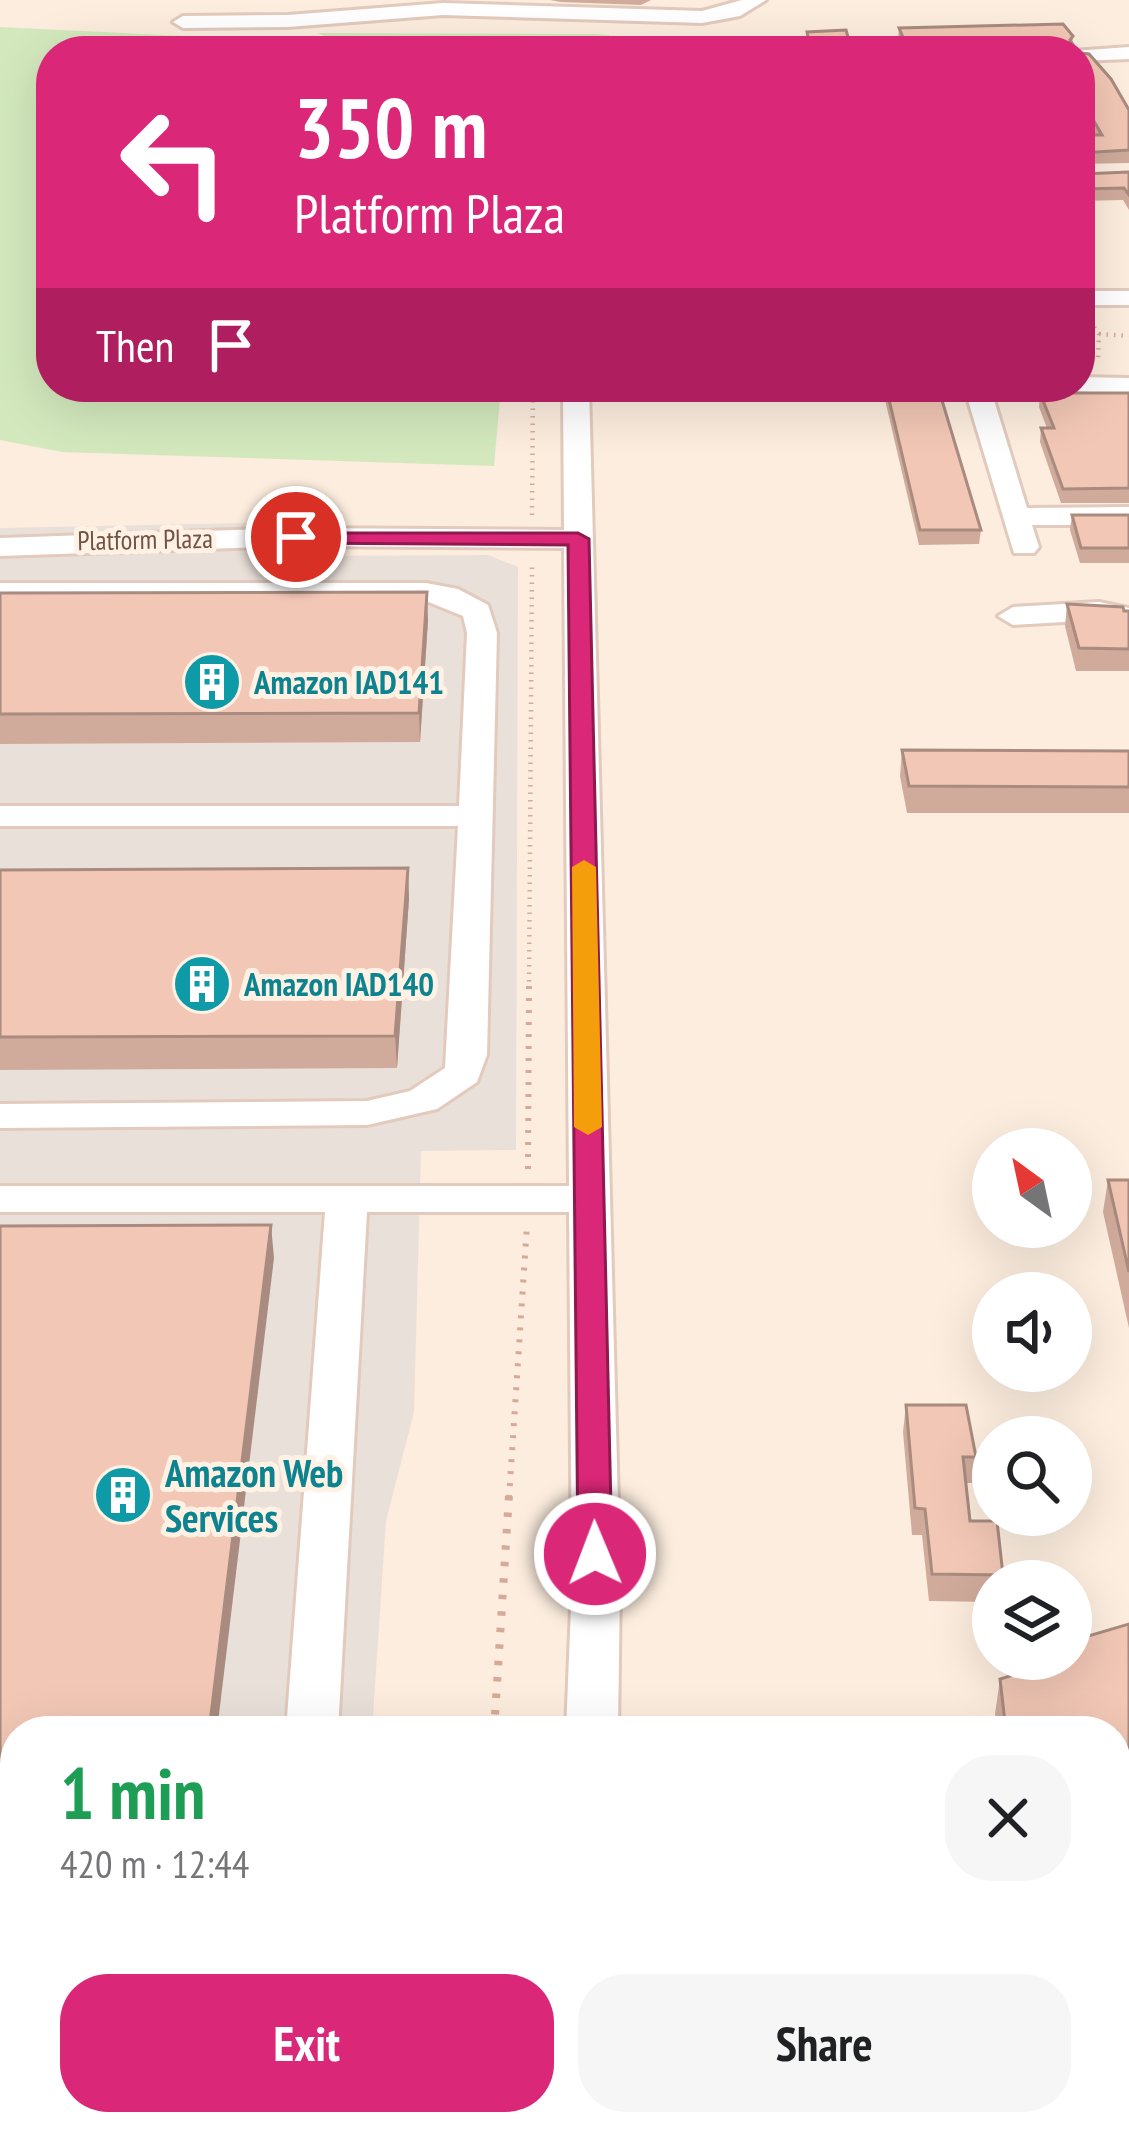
<!DOCTYPE html>
<html lang="en">
<head>
<meta charset="utf-8">
<style>
  body { margin:0; font-family:"PT Sans Narrow",sans-serif; background:#f6f6f6; color:#202124; height:100vh; display:flex; flex-direction:column; font-size:45px; white-space:nowrap }
  * { box-sizing:border-box; margin:0 }
  p { font-size:39px; color:#757577 }
  .icon { flex:none; width:66px; height:66px; fill:none; stroke:currentColor; stroke-width:2; stroke-linecap:round; stroke-linejoin:round }
  .map { position:relative; flex:1; overflow:hidden }
  .side { position:absolute; left:0px; top:1716px; width:1131px; height:420px; display:flex; flex-direction:column; background:#fff; border-radius:48px 48px 0 0; box-shadow:0 12px 48px #0002 }
  .side>* { flex:none }
  .top-card { position:absolute; left:36px; top:36px; width:1059px; height:366px; border-radius:48px; box-shadow:0 12px 48px #0002; background:#db2777; color:#fff; overflow:hidden }
  .needle { width:78px; rotate:327deg }
  .tools { position:absolute; left:972px; top:1128px; display:grid; gap:24px }
  .tools a { display:grid; place-items:center; width:120px; height:120px; border-radius:50%; background:#fff; box-shadow:0 12px 48px #0002; font-size:60px }
  .pin { position:absolute; display:grid; place-items:center; width:102px; height:102px; color:#fff; margin:-51px; border:6px solid #fff; border-radius:50%; box-shadow:0 3px 12px #0007 }
  .me { position:absolute; width:132px; margin:-66px; rotate:359deg; stroke-linejoin:round; filter:drop-shadow(0 0 9px #0008) }
  .turn { display:flex; align-items:center; gap:42px; height:252px; padding:0 60px; font-size:54px }
  .turn .icon { width:156px; height:156px; stroke-width:2.5 }
  .turn b { display:block; font-size:84px; line-height:102px }
  .then { display:flex; align-items:center; height:114px; padding:0 60px; background:#0003; gap:24px; font-size:45px }
  .round { display:grid; place-items:center; flex:none; width:126px; height:126px; border-radius:48px; background:#f6f6f6 }
  .head { display:flex; align-items:center; justify-content:space-between; height:204px; padding:0 60px }
  h1 { font-size:72px; font-weight:800; line-height:90px; color:#1e9e55 }
  .primary-button { display:flex; gap:24px; margin-top:auto; padding:24px 60px }
  .primary-button a { flex:1; height:138px; border-radius:48px; background:#db2777; color:#fff; font-size:48px; font-weight:800; line-height:138px; text-align:center }
  .primary-button a+a { background:#f6f6f6; color:#202124 }
  .map>svg:first-child { display:block }
  .industrial { fill:#eae0da }
  .green { fill:#d3e9bd }
  .lines { fill:none; stroke-linecap:round; stroke-linejoin:round }
  .minor-casing { stroke:#e2cabd; stroke-width:6 }
  .path-far2 { stroke:#d6aa99; stroke-width:4.5; stroke-dasharray:1.5 6; stroke-linecap:butt }
  .path-far1 { stroke:#d6aa99; stroke-width:6; stroke-dasharray:3 9; stroke-linecap:butt }
  .path { stroke:#d6aa99; stroke-width:8; stroke-dasharray:4.5 12; stroke-linecap:butt }
  .minor { fill:#fff; fill-rule:evenodd }
  .wall { fill:#d0ab9c }
  .shaded-wall { fill:#a98b7f }
  .building { fill:#f2c7b5; stroke:#a98b7f; stroke-width:3 }
  .route { fill:#db2777; stroke:#8e194d; stroke-width:3 }
  .slow { fill:#f59e0b }
  .labels { text-anchor:middle; stroke-width:10; stroke-linejoin:round; paint-order:stroke }
  .far-street-label { font-size:27px; fill:#725146; stroke:#fff2e4 }
  .culture-label { font-size:33px; font-weight:bold; fill:#0d838f; stroke:#fff2e4; text-anchor:start }
  .near-culture-label { font-size:39px; font-weight:bold; fill:#0d838f; stroke:#fff2e4; text-anchor:start }
</style>
</head>
<body>
<div class="map">
<svg width="1129" height="2136" viewBox="0 0 1129 2136">
  <rect width="100%" height="100%" fill="#fcedde"/>
  <!-- industrial -->
  <polygon class="industrial" points="299,522 292,556 488,555 518,567 516,1150 421,1151 414,1412 386,1521 372,1731 15,1731 15,2121 345,2121 344,2136 0,2136 0,528"/>
  <!-- green -->
  <g class="green">
    <polygon points="0,27 184,36 175,51 51,51 51,387 501,387 494,466 62,452 0,440"/>
    <polygon points="317,33 595,34 609,35 614,51 361,51"/>
  </g>
  <g class="lines">
    <defs>
      <g id="minor">
        <polygon points="742,0 766,0 740,16 702,23 443,15 288,27 183,28 173,22 183,16 288,15 443,3 702,11"/>
        <polygon points="1129,47 1129,59 1080,61 1080,51 1073,51"/>
        <rect x="1080" y="291" width="49" height="14"/>
        <polygon points="1080,377 1129,378 1129,394 1071,391 1068,387 1080,387"/>
        <polygon points="563,387 589,387 620,1582 618,1731 566,1731 572,1582 569,1212 367,1212 338,1731 286,1731 325,1212 0,1212 0,1186 569,1186 564,548 296,546 0,556 0,538 296,528 564,530"/>
        <polygon points="964,387 990,387 1027,508 1129,507 1129,525 1032,525 1039,547 1034,553 1014,553"/>
        <polygon points="0,583 426,583 458,589 488,605 497,633 487,1055 477,1082 437,1109 367,1125 0,1128 0,1104 367,1101 410,1091 445,1068 458,826 0,826 0,806 459,806 467,633 463,616 426,601 0,601"/>
        <polygon points="1099,602 1129,608 1129,626 1099,620 1013,625 998,616 1013,607"/>
        <polygon points="251,2121 309,2121 307,2136 247,2136"/>
        <polygon points="624,2121 682,2121 688,2136 628,2136"/>
        <polygon points="690,2121 751,2121 758,2136 696,2136"/>
      </g>
    </defs>
    <!-- minor casing -->
    <use href="#minor" class="minor-casing"/>
    <!-- path-far2 -->
    <g class="path-far2">
      <polyline points="1090,321 1099,334 1098,359"/>
      <polyline points="1099,334 1129,336"/>
      <polyline points="532,515 533,387"/>
      <polyline points="529,989 532,565"/>
    </g>
    <!-- path-far1 -->
    <g class="path-far1">
      <polyline points="528,1169 529,986"/>
      <polyline points="509,1498 527,1225"/>
    </g>
    <!-- path -->
    <g class="path">
      <polyline points="494,1731 509,1495"/>
      <polyline points="563,2121 569,2136"/>
    </g>
    <!-- minor -->
    <use href="#minor" class="minor"/>
  </g>
  <!-- wall -->
  <g class="wall">
    <polygon points="550,0 651,0 641,5 561,2"/>
    <polygon points="899,28 1073,36 1072,44 1077,51 904,51 898,39"/>
    <polygon points="1080,53 1129,110 1129,163 1080,164 1080,135 1094,135 1080,111"/>
    <polygon points="1080,168 1082,174 1129,172 1129,210 1123,200 1080,201"/>
    <polygon points="882,387 938,387 981,530 979,544 919,545"/>
    <polygon points="1040,393 1129,393 1129,503 1061,503 1040,442 1041,428 1047,428 1039,407"/>
    <polygon points="1072,515 1129,515 1129,563 1080,563 1070,530"/>
    <polygon points="0,593 428,620 420,742 0,744"/>
    <polygon points="1067,604 1129,611 1129,671 1076,671 1065,626"/>
    <polygon points="902,750 1129,751 1129,813 907,813 900,776"/>
    <polygon points="408,868 409,899 397,1068 0,1070 0,870"/>
    <polygon points="1108,1180 1129,1180 1129,1328 1103,1212"/>
    <polygon points="906,1405 976,1457 972,1483 966,1483 970,1521 1003,1575 1003,1581 993,1581 993,1602 929,1601 922,1535 912,1535 903,1432"/>
    <polygon points="1060,1659 1071,1659 1116,1731 997,1731 995,1714 1000,1679"/>
  </g>
  <!-- shaded-wall -->
  <g class="shaded-wall">
    <polygon points="427,592 428,620 420,742 419,713"/>
    <polygon points="408,868 409,899 397,1068 395,1036"/>
    <polygon points="271,1225 274,1258 217,1731 209,1731"/>
    <polygon points="1129,1801 1129,1834 1116,1838 1116,1805"/>
    <polygon points="161,2121 171,2121 169,2136 160,2136"/>
  </g>
  <!-- building -->
  <g class="building">
    <polygon points="1063,24 1073,36 1070,40 1077,51 909,51 899,28"/>
    <polygon points="846,30 852,51 811,51 807,32"/>
    <polygon points="1080,53 1089,54 1111,79 1129,110 1129,150 1080,153 1080,135 1102,135 1080,97"/>
    <polygon points="1080,168 1082,174 1129,172 1129,195 1124,188 1080,189"/>
    <polygon points="886,387 938,387 981,530 920,530"/>
    <polygon points="1040,393 1129,393 1129,488 1063,489 1041,428 1054,428"/>
    <polygon points="1072,515 1129,515 1129,548 1081,548"/>
    <polygon points="427,592 419,713 0,714 0,593"/>
    <polygon points="1067,604 1123,607 1124,611 1129,611 1129,649 1079,648"/>
    <polygon points="902,750 1129,751 1129,787 909,786"/>
    <polygon points="408,868 395,1036 0,1037 0,870"/>
    <polygon points="1108,1180 1129,1180 1129,1272"/>
    <polygon points="271,1225 209,1731 15,1731 15,2121 161,2121 160,2136 0,2136 0,1226"/>
    <polygon points="906,1405 966,1405 976,1457 963,1457 970,1521 997,1521 1003,1575 932,1574 925,1509 915,1508"/>
    <polygon points="1129,1624 1129,1801 1116,1805 1116,1731 1006,1731 1000,1679 1065,1659 1071,1659 1071,1641"/>
  </g>
  <!-- route -->
  <polygon class="route" points="289,533 578,533 589,539 612,1554 607,1563 595,1567 583,1563 578,1554 568,545 296,543 289,541"/>
  <!-- slow -->
  <polygon class="slow" points="584,860 596,867 602,1127 588,1135 574,1127 572,867"/>
  <!-- icons -->
  <defs>
    <symbol id="building-disc" viewBox="-11 -11 22 22"><circle r="9.5" fill="#0f9aa8" stroke="#fff2e4"/><path d="M-4-6H4V6H1V3H-1V6H-4ZM-2.5-4.3h1.7v1.8h-1.7ZM.8-4.3h1.7v1.8H.8ZM-2.5-1h1.7V.8h-1.7ZM.8-1h1.7V.8H.8Z" fill="#fff"/></symbol>
  </defs>
  <g fill-rule="evenodd">
    <use href="#building-disc" x="179" y="649" width="66" height="66"/>
    <use href="#building-disc" x="169" y="951" width="66" height="66"/>
    <use href="#building-disc" x="90" y="1462" width="66" height="66"/>
  </g>
  <g class="labels">
    <!-- far-street labels -->
    <g class="far-street-label">
      <text transform="translate(145 540) rotate(-1)" y="9">Platform Plaza</text>
    </g>
    <!-- culture labels -->
    <g class="culture-label">
      <text x="254" y="694">Amazon IAD141</text>
      <text x="244" y="996">Amazon IAD140</text>
    </g>
    <!-- near-culture labels -->
    <g class="near-culture-label">
      <text x="165" y="1487">Amazon Web<tspan x="165" dy="45">Services</tspan></text>
    </g>
  </g>
</svg>
<div class="tools">
<a><svg class="needle" viewBox="-14 -14 28 28"><path d="M0-13l5 13h-10z" fill="#e53935"/><path d="M0 13l5-13h-10z" fill="#757577"/></svg></a>
<a><svg class="icon" aria-label="sound" viewBox="0 0 24 24"><path d="M4 9h4l5-4v14l-5-4H4zM17 9q2 3 0 6"/></svg></a>
<a><svg class="icon" aria-label="search" viewBox="0 0 24 24"><circle cx="10" cy="10" r="6"/><path d="M15 15l6 6"/></svg></a>
<a><svg class="icon" aria-label="layers" viewBox="0 0 24 24"><path d="M12 4l9 5-9 5-9-5zM3 14l9 5 9-5"/></svg></a>
</div>
<div class="pin" style="left:296px;top:537px;background:#d93025"><svg class="icon" aria-label="arrive" viewBox="0 0 24 24"><path d="M6 21V4h12l-3 4 3 4H6"/></svg></div>
<svg class="me" style="left:595px;top:1554px" viewBox="-20 -20 40 40"><circle r="17" fill="#db2777" stroke="#fff" stroke-width="3"/><path d="M0-11L8 9 0 5-8 9z" fill="#fff"/></svg>
<div class="top-card">
<div class="turn"><svg class="icon" aria-label="left" viewBox="0 0 24 24"><path d="M17 20v-9H6M10 6l-5 5 5 5"/></svg><div><b>350 m</b>Platform Plaza</div></div>
<div class="then">Then<svg class="icon" aria-label="arrive" viewBox="0 0 24 24"><path d="M6 21V4h12l-3 4 3 4H6"/></svg></div>
</div>
<section class="side">
<div class="head"><div><h1>1 min</h1><p>420 m · 12:44</p></div><a class="round"><svg class="icon" aria-label="close" viewBox="0 0 24 24"><path d="M6 6l12 12M18 6L6 18"/></svg></a></div>
<div class="primary-button"><a>Exit</a><a>Share</a></div>
</section>
</div>
</body>
</html>
